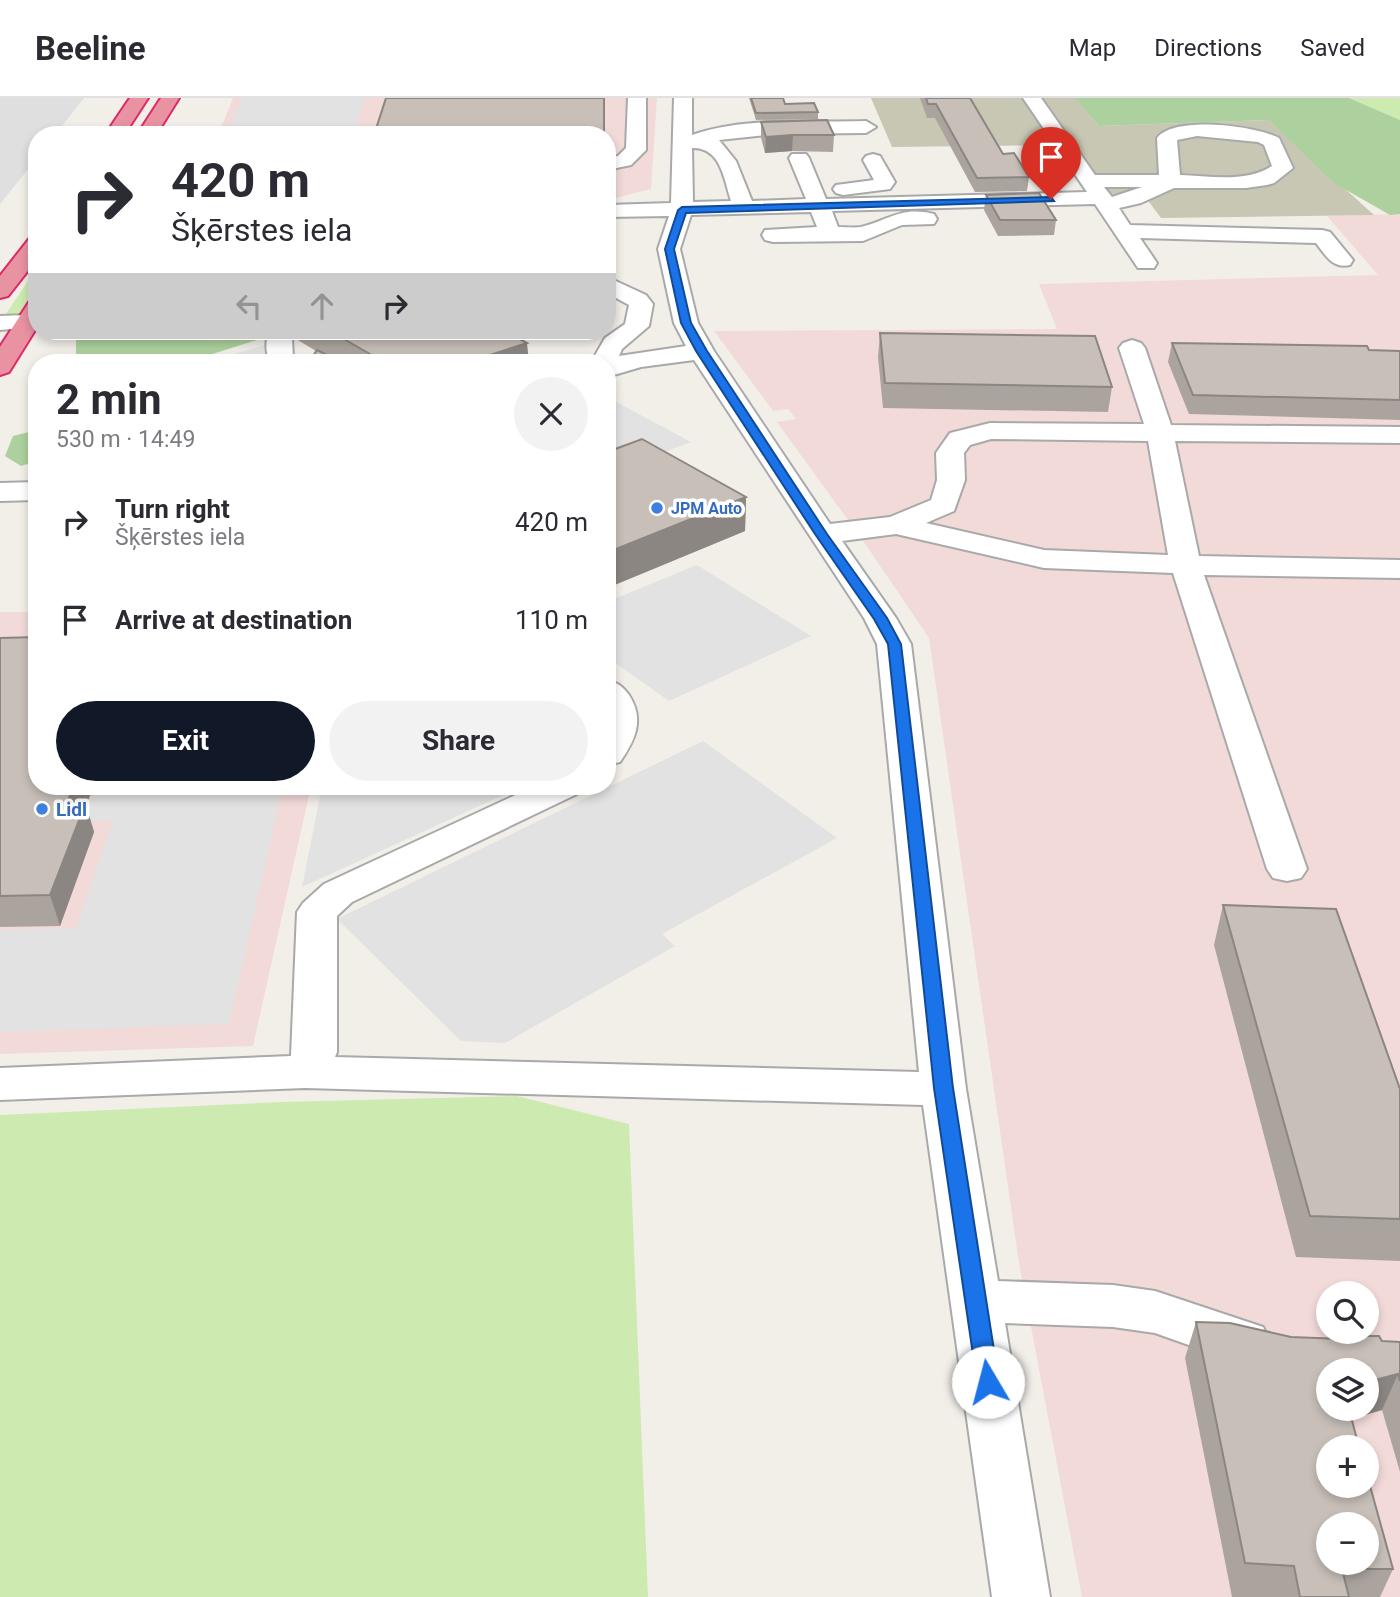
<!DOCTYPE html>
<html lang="en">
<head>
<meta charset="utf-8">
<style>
  body { margin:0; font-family:Roboto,sans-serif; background:#f2f2f3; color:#2b2b33; height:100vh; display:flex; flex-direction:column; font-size:26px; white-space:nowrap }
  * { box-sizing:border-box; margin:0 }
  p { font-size:23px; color:#7c7c81 }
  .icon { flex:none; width:38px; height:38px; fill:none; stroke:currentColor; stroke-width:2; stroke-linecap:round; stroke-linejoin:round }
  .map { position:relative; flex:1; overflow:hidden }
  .side { position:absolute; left:28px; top:256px; width:588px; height:441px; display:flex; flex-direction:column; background:#fff; border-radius:28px; box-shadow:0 4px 10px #0003 }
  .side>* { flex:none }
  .hud { position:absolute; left:28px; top:28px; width:588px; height:214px; border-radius:28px; box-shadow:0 4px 10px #0003; background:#fff; color:#2b2b33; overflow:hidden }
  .buttons { position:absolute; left:1316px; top:1183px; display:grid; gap:14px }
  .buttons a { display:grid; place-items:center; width:63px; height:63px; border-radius:50%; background:#fff; box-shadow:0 4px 10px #0003; font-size:35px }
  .pin { position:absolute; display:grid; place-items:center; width:60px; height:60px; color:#fff; margin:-72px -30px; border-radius:50% 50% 50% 0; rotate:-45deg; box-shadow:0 0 7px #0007 }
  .pin .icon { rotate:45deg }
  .me { position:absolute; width:77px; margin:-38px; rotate:352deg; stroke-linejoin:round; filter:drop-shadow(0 0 5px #0008) }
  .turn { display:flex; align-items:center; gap:24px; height:147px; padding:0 28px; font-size:32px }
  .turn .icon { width:91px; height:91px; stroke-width:2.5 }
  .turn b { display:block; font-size:49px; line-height:60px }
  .lanes { display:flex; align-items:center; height:66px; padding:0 28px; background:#0003; justify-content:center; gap:35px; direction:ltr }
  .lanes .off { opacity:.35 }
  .round { display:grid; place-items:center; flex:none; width:74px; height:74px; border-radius:37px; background:#f2f2f3 }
  .overview { display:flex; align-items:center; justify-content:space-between; height:119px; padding:0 28px }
  h1 { font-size:42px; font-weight:700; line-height:52px }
  .cta { display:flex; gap:14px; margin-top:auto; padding:14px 28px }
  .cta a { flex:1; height:80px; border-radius:42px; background:#111827; color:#fff; font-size:28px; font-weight:700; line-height:80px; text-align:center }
  .cta a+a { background:#f2f2f3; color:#2b2b33 }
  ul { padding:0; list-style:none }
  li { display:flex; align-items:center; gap:21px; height:98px; padding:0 28px }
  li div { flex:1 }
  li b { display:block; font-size:26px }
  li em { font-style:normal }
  header { display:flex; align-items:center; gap:42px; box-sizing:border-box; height:98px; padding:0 35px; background:#fff; border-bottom:2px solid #e1e1e2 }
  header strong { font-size:33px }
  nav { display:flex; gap:38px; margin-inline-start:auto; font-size:24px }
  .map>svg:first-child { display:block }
  .residential { fill:#e0dfdf }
  .commercial { fill:#f2dad9; fill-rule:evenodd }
  .construction { fill:#c7c7b4 }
  .grass { fill:#cdebb0 }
  .forest { fill:#add19e }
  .parking { fill:#e2e2e2 }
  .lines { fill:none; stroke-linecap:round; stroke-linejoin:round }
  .minor-casing { stroke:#a9a9a9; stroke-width:4 }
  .highway-casing { stroke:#dc2a67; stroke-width:4 }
  .minor { fill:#fff; fill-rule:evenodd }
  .highway { fill:#e892a2; fill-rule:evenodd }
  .wall { fill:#aba49e }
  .shaded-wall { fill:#8b8681 }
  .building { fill:#c7bfb8; stroke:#8b8681; stroke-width:2; fill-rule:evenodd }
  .route { fill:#1a73e8; stroke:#114b97; stroke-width:2 }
  .shop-dot { fill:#3f7fe0; stroke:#fff; stroke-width:2.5 }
  .labels { text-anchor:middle; stroke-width:7; stroke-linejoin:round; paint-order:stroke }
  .far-shop-label { font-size:16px; font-weight:bold; fill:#366cbe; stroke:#fff; text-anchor:start }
  .shop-label { font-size:19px; font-weight:bold; fill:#366cbe; stroke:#fff; text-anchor:start }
</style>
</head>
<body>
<header>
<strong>Beeline</strong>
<nav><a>Map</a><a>Directions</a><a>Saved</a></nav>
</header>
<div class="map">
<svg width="1400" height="1499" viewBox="0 0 1400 1499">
  <rect width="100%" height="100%" fill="#f2efe9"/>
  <!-- residential -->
  <polygon class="residential" points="0,0 84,0 55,37 37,37 37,60 0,106"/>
  <!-- commercial -->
  <g class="commercial">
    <polygon points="233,0 657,0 651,91 607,102 607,37 218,37"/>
    <path d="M1400,116V1499H1082L1019,1165L929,540L866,447L777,324L796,321L788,311L773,313L714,233L1057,231L1039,186L1378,177L1327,118ZM1328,1195H1367V1234H1328ZM1328,1272H1367V1311H1328ZM1328,1349H1367V1388H1328ZM1328,1426H1367V1465H1328Z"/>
    <polygon points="0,514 37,514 37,688 311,688 253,948 0,956"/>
  </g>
  <!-- construction -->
  <polygon class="construction" points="871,0 1076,0 1099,28 1269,22 1374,117 1161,120 1146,100 1127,96 1092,96 1060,47 892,49"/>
  <!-- grass -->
  <g class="grass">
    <polygon points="1349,0 1400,0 1400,22"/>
    <polygon points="37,170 37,187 19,216 5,217"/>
    <polygon points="517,998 629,1026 648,1499 0,1499 0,1017 281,1004"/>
  </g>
  <!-- forest -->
  <g class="forest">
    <polygon points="1075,0 1349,0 1400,22 1400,116 1390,117 1334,85 1269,22 1099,28"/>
    <polygon points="76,233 285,233 187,264 71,264 76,258"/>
    <polygon points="37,332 37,363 21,368 5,358 13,338"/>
  </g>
  <!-- parking -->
  <g class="parking">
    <polygon points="242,0 364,0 354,37 226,37"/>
    <polygon points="275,244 309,264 207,264"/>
    <polygon points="607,299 691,344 607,376"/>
    <polygon points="697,467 811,538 669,603 607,559 607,504"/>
    <polygon points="703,643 837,740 662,836 675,848 505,945 461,943 337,821"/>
    <polygon points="97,688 283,688 229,926 0,934 0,832 76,830 113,723 85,723"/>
    <polygon points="322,688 516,688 519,690 302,789"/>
  </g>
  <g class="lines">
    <defs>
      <g id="minor">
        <polygon points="628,0 646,0 646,52 631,67 607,72 607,60 618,58 626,50"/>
        <path d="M674,0H692V37C747,18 809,25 866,23L876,29L866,35L775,36L719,42L736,63L752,103L806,101L789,60L792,56H806L809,60L826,101L1087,94L1023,0H1041L1095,77H1159L1157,40C1175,17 1256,28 1279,40L1293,70L1274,85L1267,87L1246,90H1174L1141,105L1119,110L1130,127L1322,132L1330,134L1353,162L1350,167C1333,171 1326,158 1316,145L1140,140L1157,165L1154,170H1138L1095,106L832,113L838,129C845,129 854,130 861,129C890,122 900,108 934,116L937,121L934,126L902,127L863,143L773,144L765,142L762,137L765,132L817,129L811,114L691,117L680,151L698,225L714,253L830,426L890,419L931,402L937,382L936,355L950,335L990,325L1144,326L1119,250L1123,245L1132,242L1141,245L1145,250L1171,327L1400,329V345L1175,343L1199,458L1400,462V480L1204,477L1307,771L1301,780L1287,783L1273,780L1267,771L1173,475L1044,470L896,436L842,443L896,520L911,546L966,991L998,1183L1113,1187L1155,1193L1263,1229L1271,1245L1263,1261L1245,1267L1155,1235L1113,1229L1005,1225L1050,1499H992L923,1007L305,990L0,1002V970L291,958L297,814L303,805L324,786L535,688H582L577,696L352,804L337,818V954L335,959L919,974L877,546L864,520L694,262L641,269L607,279V264H596L593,261L605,240L625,226L629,207L607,195V179L646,197L653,206L649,228L622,251L619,258L686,248L674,225L658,151L669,118L607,119V107L671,105ZM1197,38L1258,44L1264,47L1272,68C1247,85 1209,78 1180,77L1177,42ZM692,50C721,49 724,81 731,103L693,104ZM1104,89H1142L1112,99ZM991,341L1148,343L1168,457L1044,452L926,425L954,413L965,382L964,355L970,347Z"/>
        <polygon points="873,56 880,58 895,84 890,91 843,97 836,95 833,91 836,87 874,82 863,62 866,58"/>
        <polygon points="27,217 36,219 36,229 0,232 0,218"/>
        <path d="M270,233H298L292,241L293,259L289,264H271C265,256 265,241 270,233Z"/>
        <polygon points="37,384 37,402 0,403 0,385"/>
        <path d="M607,582C618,585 622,588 629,597C645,622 635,642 620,664L607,667Z"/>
      </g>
      <g id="highway">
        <polygon points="130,0 148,0 124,37 105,37"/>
        <polygon points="161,0 179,0 156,37 137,37"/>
        <polygon points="37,139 37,161 8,198 0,200 0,178 29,141"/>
        <polygon points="37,202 37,229 9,274 0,277 0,249 29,204"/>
      </g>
    </defs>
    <!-- minor casing -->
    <use href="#minor" class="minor-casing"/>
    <!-- highway casing -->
    <use href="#highway" class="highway-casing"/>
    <!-- minor -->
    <use href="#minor" class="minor"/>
    <!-- highway -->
    <use href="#highway" class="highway"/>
  </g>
  <!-- wall -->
  <g class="wall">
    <polygon points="749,0 783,0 785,6 818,14 818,21 756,22"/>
    <polygon points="920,0 970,0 1003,56 1029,79 1027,93 975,94 935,20 927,20"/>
    <polygon points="761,24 834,37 833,54 792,53 765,55 761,40"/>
    <polygon points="986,97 1056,122 1054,137 998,138 984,112"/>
    <polygon points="294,233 504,233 529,264 309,264 316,253 296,241"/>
    <polygon points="880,235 1112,289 1108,314 883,310 878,259"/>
    <polygon points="1172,245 1400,253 1400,322 1189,316 1168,264"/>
    <polygon points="607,354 746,399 745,433 612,488 607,485"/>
    <polygon points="0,540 37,688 94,688 86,707 94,734 60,828 0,829"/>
    <polygon points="1223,807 1400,991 1400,1163 1296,1159 1214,847"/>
    <polygon points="1196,1224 1291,1239 1400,1244 1400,1374 1382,1312 1351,1321 1393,1471 1380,1499 1232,1499 1185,1260"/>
  </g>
  <!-- shaded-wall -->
  <g class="shaded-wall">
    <polygon points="793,37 792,53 765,55 766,39"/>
    <polygon points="527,245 529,264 468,264"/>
    <polygon points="746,399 745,433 612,488 611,453"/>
    <polygon points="74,688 94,688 86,707 94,734 60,828 50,797 67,704"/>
    <polygon points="1398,1276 1382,1312 1329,1327 1335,1311 1367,1311 1367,1284"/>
  </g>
  <!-- building -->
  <g class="building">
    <polygon points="386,0 604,0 604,37 374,37"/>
    <polygon points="751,0 783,0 785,6 814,5 818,14 756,15"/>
    <polygon points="926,0 970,0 1003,56 1014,55 1029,79 977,80 936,6 928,6"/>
    <polygon points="827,22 834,37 793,37 766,39 761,24"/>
    <polygon points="1039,95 1056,122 1000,122 986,97"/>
    <polygon points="330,233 504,233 527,245 468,264 384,264"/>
    <polygon points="880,235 1095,238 1112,289 885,285"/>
    <polygon points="1172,245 1367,248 1369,252 1400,253 1400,302 1193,297"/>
    <polygon points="317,252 341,264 309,264"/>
    <polygon points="642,341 746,399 611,453 607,451 607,354"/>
    <polygon points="37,539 37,688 74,688 67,704 86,704 50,797 0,798 0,540"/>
    <polygon points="1223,807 1336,811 1400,991 1400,1121 1310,1118"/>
    <path d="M1196,1224L1230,1225L1291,1239L1342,1241L1345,1238H1379L1382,1243L1400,1244V1283L1398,1276L1367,1284V1272H1328V1311H1349L1359,1349H1328V1388H1367V1377L1393,1471H1342L1349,1499H1300L1294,1468L1245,1465ZM1328,1426H1367V1465H1328Z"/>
  </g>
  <!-- route -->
  <polygon class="route" points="1051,99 1054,103 686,115 674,151 691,225 707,253 827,436 887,520 901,546 953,990 999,1284 996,1290 988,1293 981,1290 977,1284 934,990 888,546 874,521 815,436 696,253 681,225 665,151 678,112 682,109"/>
  <!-- markers -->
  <g class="shop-dot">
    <circle cx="657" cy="410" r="7"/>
    <circle cx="42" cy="711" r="7"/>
  </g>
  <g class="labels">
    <!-- far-shop labels -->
    <g class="far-shop-label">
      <text x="671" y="416">JPM Auto</text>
    </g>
    <!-- shop labels -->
    <g class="shop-label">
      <text x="56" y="718">Lidl</text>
    </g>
  </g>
</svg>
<div class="buttons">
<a><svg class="icon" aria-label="search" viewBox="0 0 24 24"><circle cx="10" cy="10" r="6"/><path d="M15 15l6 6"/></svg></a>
<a><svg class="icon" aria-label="layers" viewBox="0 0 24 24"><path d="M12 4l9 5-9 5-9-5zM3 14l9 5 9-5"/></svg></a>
<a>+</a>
<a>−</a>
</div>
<div class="pin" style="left:1051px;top:101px;background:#d93025"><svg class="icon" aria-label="arrive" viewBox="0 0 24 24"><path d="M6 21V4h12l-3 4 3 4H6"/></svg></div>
<svg class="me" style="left:988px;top:1284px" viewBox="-20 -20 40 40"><circle r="19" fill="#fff"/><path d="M0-13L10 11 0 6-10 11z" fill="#1a73e8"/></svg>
<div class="hud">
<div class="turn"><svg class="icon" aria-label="right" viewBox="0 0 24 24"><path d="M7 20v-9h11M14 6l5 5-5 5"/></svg><div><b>420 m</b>Šķērstes iela</div></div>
<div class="lanes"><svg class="icon off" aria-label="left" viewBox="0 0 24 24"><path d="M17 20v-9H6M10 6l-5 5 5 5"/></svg><svg class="icon off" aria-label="ahead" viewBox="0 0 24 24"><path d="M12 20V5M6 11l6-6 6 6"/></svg><svg class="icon" aria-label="right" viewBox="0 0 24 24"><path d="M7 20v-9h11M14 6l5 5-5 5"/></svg></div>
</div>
<section class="side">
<div class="overview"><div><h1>2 min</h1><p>530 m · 14:49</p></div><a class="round"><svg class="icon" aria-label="close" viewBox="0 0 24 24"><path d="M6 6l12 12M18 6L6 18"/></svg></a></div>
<ul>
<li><svg class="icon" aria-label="right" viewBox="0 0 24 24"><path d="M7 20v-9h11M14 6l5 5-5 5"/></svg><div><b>Turn right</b><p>Šķērstes iela</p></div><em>420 m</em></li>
<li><svg class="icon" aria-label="arrive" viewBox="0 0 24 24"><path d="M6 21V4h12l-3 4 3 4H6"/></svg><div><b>Arrive at destination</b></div><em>110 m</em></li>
</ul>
<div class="cta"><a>Exit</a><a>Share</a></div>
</section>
</div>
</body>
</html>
